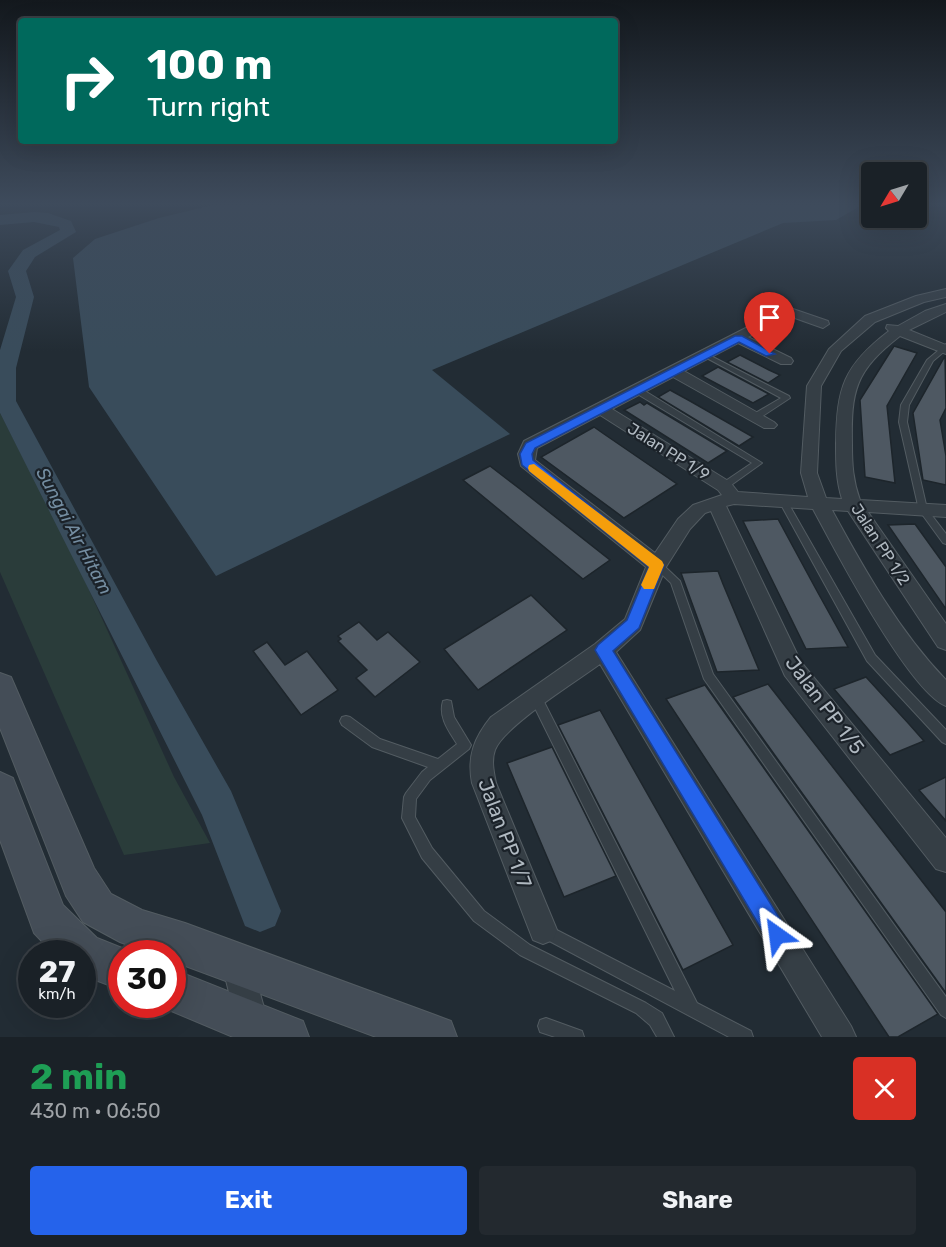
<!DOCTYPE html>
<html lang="en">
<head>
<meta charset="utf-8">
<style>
  body { margin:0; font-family:Rubik,sans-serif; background:#23292f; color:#f1f3f6; height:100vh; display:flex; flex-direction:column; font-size:22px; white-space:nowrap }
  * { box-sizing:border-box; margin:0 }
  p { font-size:20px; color:#9fa3a7 }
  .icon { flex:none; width:33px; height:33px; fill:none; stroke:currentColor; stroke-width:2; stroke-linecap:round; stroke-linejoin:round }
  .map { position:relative; height:1037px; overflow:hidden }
  .details { display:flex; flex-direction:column; background:#1a2127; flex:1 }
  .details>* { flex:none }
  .hud { position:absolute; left:18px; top:18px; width:600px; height:126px; border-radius:6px; box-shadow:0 6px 24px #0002,0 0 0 2px #383e44; background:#00695c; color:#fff; overflow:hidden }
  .needle { width:39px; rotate:232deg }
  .tools { position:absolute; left:861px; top:162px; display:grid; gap:12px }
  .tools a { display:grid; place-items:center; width:66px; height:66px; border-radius:6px; background:#1a2127; box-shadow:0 6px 24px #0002,0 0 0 2px #383e44; font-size:30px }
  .speed { position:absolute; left:18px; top:940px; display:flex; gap:12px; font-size:30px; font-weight:700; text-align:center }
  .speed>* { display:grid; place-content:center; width:78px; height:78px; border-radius:50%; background:#1a2127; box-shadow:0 6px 24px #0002,0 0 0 2px #383e44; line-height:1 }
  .speed small { font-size:15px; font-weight:400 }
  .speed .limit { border:9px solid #d22; background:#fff; color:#111 }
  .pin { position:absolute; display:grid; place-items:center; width:51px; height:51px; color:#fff; margin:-62px -26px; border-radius:50% 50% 50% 0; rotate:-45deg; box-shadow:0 0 6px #0007 }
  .pin .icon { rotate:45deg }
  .me { position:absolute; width:66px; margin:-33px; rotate:329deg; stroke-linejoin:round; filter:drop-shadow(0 0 4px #0008) }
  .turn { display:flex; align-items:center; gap:21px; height:126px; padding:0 30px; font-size:27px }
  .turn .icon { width:78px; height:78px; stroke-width:2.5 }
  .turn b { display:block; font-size:42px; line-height:51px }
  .round { display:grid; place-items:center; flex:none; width:63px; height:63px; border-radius:6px; background:#23292f }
  .headline { display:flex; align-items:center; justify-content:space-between; height:102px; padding:0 30px }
  h1 { font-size:36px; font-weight:700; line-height:45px; color:#1e9e55 }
  .primary-button { display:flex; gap:12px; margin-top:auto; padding:12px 30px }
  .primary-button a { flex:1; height:69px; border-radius:6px; background:#2563eb; color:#fff; font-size:24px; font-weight:700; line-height:69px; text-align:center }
  .primary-button a+a { background:#23292f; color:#f1f3f6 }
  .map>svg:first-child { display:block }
  .green { fill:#2a3c3a }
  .water { fill:#394c5b }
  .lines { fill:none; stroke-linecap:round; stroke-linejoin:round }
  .river { fill:#394c5b; fill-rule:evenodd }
  .building { fill:#4e5862; stroke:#1d252b; stroke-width:1.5 }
  .service-casing { stroke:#535c62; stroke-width:2 }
  .minor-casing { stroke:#535c62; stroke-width:2 }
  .secondary-casing { stroke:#535c62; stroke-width:2 }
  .service { fill:#353e45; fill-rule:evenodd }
  .minor { fill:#353e45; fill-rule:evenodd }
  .secondary { fill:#444d57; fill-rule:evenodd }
  .route { fill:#2563eb; stroke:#184099; stroke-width:1.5 }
  .slow { fill:#f59e0b }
  .labels { text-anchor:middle; stroke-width:4.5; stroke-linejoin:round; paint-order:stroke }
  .street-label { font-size:16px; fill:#b0b9c1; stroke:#1b2229 }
  .water-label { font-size:18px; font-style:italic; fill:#748da1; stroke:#1b2229 }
  .near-street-label { font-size:20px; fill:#b0b9c1; stroke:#1b2229 }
</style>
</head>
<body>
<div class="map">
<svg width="946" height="1037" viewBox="0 0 946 1037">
  <rect width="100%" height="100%" fill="#222c34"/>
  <!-- green -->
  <polygon class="green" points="0,413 69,546 174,777 210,843 124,855 0,572"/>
  <!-- water -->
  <polygon class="water" points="213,205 862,205 836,220 783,223 432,370 510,434 216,576 89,387 73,258 95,239 159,218"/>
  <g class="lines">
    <!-- river -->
    <polygon class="river" points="34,212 48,213 71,221 76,232 35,257 26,271 34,297 16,368 16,401 157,661 231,791 281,911 275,926 260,932 245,926 202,815 0,413 0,350 16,297 8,271 23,250 60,230 59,227 34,222 0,225 0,215"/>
  </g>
  <!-- building -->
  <g class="building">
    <polygon points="894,346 917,353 887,406 895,483 865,477 860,400"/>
    <polygon points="740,355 769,370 780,375 768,383 727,362"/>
    <polygon points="945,356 946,408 940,420 946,456 946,485 923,480 913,413"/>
    <polygon points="718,367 769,394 753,403 702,376"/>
    <polygon points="670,390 690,401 753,437 739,446 658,397"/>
    <polygon points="640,402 644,405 647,403 727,451 708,463 624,410"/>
    <polygon points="594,427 604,434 677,484 624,518 541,457"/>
    <polygon points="490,466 520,489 610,560 583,579 463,480"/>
    <polygon points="778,519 817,591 848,647 806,649 743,521"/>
    <polygon points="915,524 946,567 946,609 888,525"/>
    <polygon points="718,571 723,584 759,670 717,672 681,573"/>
    <polygon points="531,595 567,630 478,690 444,649"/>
    <polygon points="359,622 377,640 388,632 420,662 375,697 356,678 367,670 338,641 341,639 338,636"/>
    <polygon points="267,642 285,665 307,651 338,690 301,715 253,651"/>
    <polygon points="866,677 909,724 924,741 890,755 834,689"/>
    <polygon points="768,684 946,912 946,993 733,697"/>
    <polygon points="705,685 938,1014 898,1037 889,1037 666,699"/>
    <polygon points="600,710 733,945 683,970 558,725"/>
    <polygon points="552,747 616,876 564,897 507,763"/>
    <polygon points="946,777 946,821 919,790"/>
  </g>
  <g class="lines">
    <defs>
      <g id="service">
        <polygon points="946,344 946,350 933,361 909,405 907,422 927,509 946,534 946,544 943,543 919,510 899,422 901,405 927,360"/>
        <polygon points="705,353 789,396 790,398 758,419 752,419 752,415 781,398 703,356 703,354"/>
        <polygon points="634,388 640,388 762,463 727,488 721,488 720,486 721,484 752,463 634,392"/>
        <polygon points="783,498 787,501 875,655 946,730 946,744 942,742 867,661 779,501"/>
        <polygon points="657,561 660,562 680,581 713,674 946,997 946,1018 941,1015 704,679 671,583 652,565 654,562"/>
        <polygon points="536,693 540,694 697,1003 751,1031 753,1037 729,1037 540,936 538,931 540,926 545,924 675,991 532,702 530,698 532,694"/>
        <path d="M447,700L451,701L454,717L471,745L469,749L430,780L416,799L415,817L432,848L484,911L530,945L646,1003L662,1013L674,1037H657L650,1025L636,1013L520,955L474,921L422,858L402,818L404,797L406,793L422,772L428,767L372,747L342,725L340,721L342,717L346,716L350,717L380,739L438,759L457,744C449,731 438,717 443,701Z"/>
        <polygon points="546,1018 582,1031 584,1037 555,1037 540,1032 538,1026 540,1020"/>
      </g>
      <g id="minor">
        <path d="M946,289V297L924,302L875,322L841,351L821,386L817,473L826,498L842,499C836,480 836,463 836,443C837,388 843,366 889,331L886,328L887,325L898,326L925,311L946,304V312L909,330L946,345V354L900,336C855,371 851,390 852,445C852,464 853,481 860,500L946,505V517L868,512L946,624V650L938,647L848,511L832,510C864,569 899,631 946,680V706C909,692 834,548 813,509L734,504L726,506L801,662L946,838V872L936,869L785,676L711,511L705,513L690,529L666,567L640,630L616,652L851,1026L856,1037H822L600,664C577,681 504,726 495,750C491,761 494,773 496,783L557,930L553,940L543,944L533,940L472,783C467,756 474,738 491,717L595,644L625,619L646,567L521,466L518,454L524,441L779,311L793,309L828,321L829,324L823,328L792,317H786L748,337L791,358L793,361L791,364H781L738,343L684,371L774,422L777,425L774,428H764L673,377L612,409L730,482L738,492L808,497L801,473L807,386L829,349L865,316L916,296ZM600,415L718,490L722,495L693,505L678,519L655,553L535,460L537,448Z"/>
        <polygon points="237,949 248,953 252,964 272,1037 240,1037 222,964 226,953"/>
      </g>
      <g id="secondary">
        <polygon points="0,673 11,677 94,868 111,894 142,910 185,923 435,1015 451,1021 457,1037 376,1037 172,961 172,954 152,954 120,942 83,922 66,896 0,728"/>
        <polygon points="0,772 13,778 63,905 97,938 137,954 122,954 122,990 82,975 82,954 54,954 34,933 0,840"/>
        <polygon points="172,969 303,1021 309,1037 233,1037 157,1005 172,1005"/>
      </g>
    </defs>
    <!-- service casing -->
    <use href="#service" class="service-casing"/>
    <!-- minor casing -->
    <use href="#minor" class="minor-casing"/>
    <!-- secondary casing -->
    <use href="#secondary" class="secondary-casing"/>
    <!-- service -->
    <use href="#service" class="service"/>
    <!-- minor -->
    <use href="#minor" class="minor"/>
    <!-- secondary -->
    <use href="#secondary" class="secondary"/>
  </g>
  <!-- sky -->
  <linearGradient id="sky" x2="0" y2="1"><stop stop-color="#13181d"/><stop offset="0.58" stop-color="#3e4b5c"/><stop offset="1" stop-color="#3e4b5c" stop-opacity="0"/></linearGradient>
  <rect width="946" height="351" fill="url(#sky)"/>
  <!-- route -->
  <polygon class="route" points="735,336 742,336 775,354 766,356 739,342 535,448 532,454 533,460 664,565 639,628 613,651 785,927 788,935 785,943 777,946 770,943 595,650 598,645 627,620 649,567 522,465 520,454 526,443"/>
  <!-- slow -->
  <polygon class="slow" points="534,464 662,561 664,565 654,589 644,589 641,585 649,567 529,471 528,468 529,465"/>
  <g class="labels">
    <!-- street labels -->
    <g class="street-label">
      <text transform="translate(669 451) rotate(32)" y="6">Jalan PP 1/9</text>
      <text transform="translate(881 544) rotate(57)" y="6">Jalan PP 1/2</text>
    </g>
    <!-- water labels -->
    <g class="water-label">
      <text transform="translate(74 531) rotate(62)" y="6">Sungai Air Hitam</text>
    </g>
    <!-- near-street labels -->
    <g class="near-street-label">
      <text transform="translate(825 705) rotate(53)" y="7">Jalan PP 1/5</text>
      <text transform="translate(505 833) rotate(69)" y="7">Jalan PP 1/7</text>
    </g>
  </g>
</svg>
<div class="tools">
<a><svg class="needle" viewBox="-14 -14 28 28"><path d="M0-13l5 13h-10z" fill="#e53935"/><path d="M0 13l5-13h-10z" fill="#9fa3a7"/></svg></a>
</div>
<div class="speed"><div>27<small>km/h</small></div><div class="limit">30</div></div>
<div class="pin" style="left:770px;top:354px;background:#d93025"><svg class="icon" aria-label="arrive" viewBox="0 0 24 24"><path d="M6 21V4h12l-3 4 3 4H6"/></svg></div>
<svg class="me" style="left:777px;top:935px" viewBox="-20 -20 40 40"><path d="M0-17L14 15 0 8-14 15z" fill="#2563eb" stroke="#fff" stroke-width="4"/></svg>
<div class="hud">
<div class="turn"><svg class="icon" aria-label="right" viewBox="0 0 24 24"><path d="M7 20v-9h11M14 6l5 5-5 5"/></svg><div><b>100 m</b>Turn right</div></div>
</div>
</div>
<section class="details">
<div class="headline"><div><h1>2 min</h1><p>430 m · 06:50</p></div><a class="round" style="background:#d93025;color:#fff"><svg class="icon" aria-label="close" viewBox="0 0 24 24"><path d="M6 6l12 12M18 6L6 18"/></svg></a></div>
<div class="primary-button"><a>Exit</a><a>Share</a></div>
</section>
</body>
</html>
